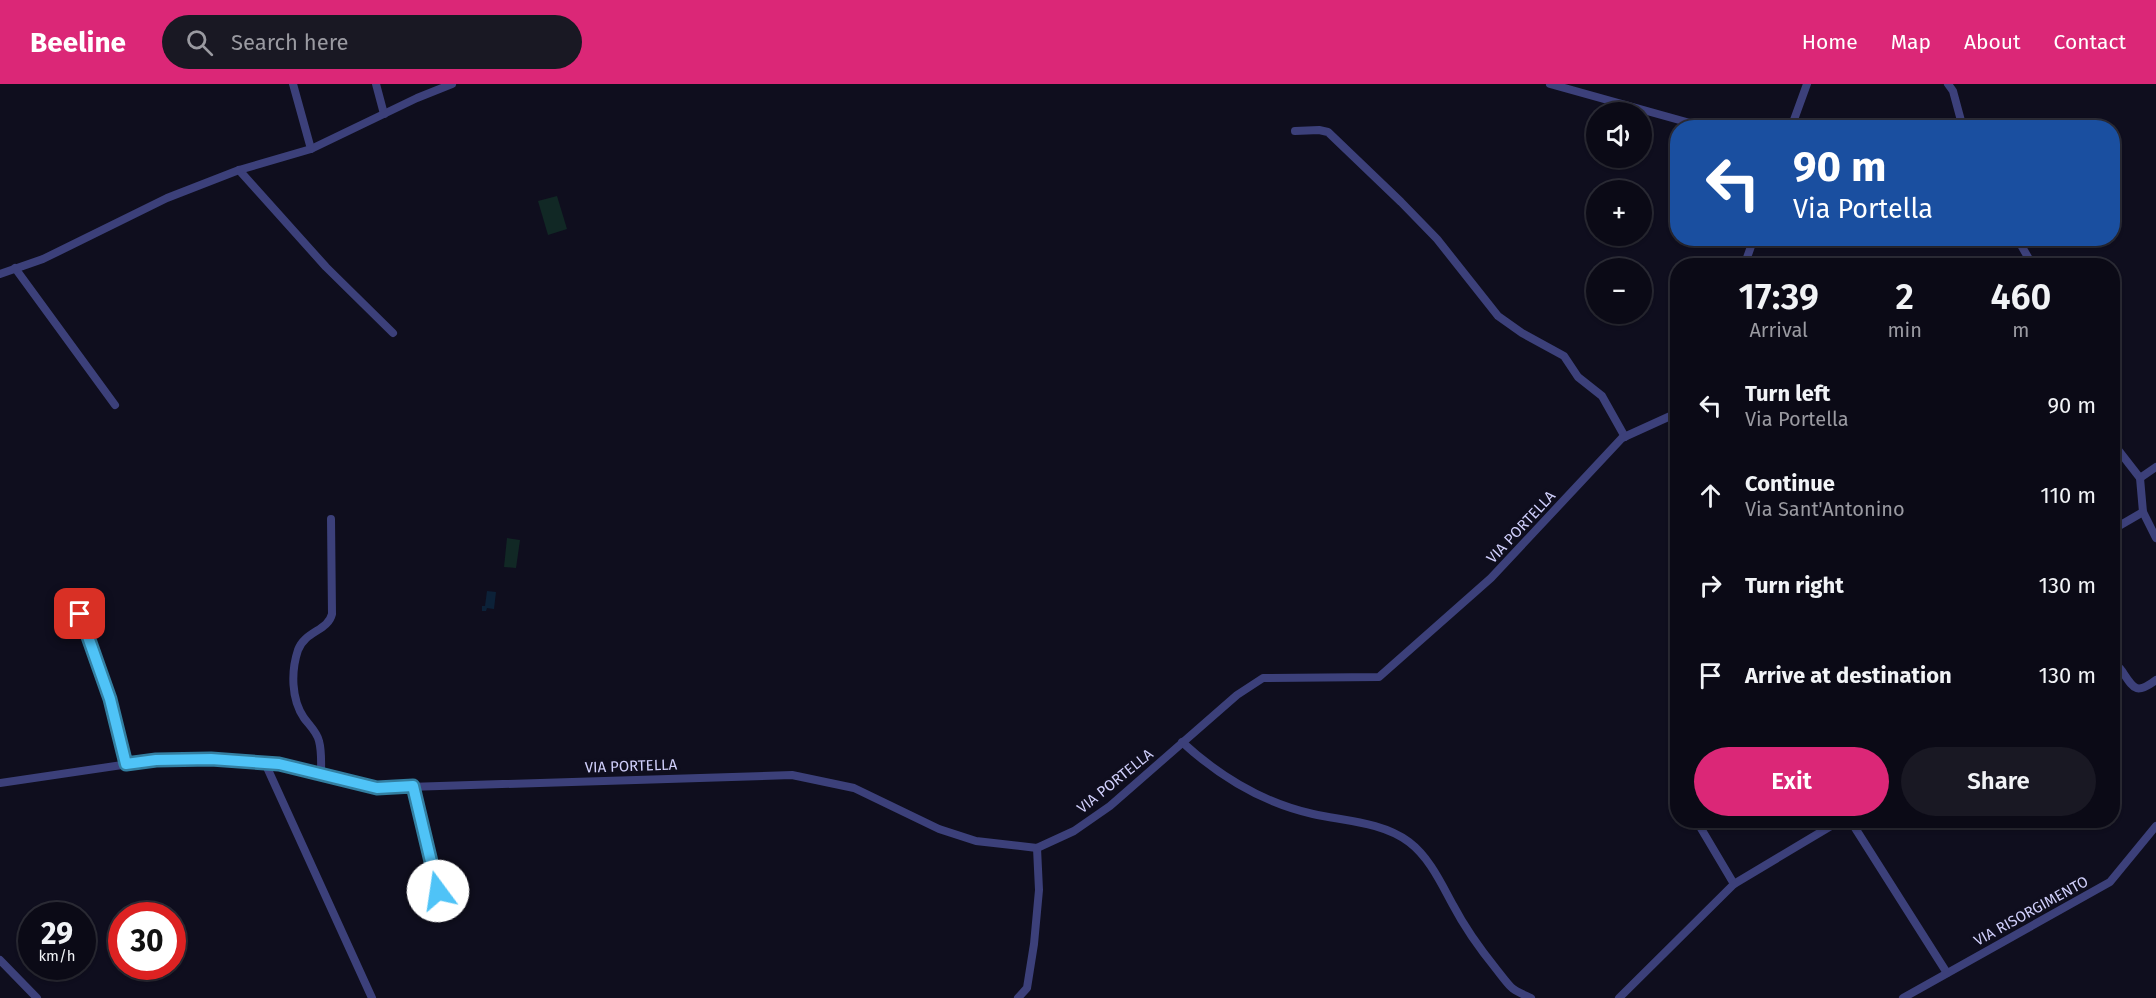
<!DOCTYPE html>
<html lang="en">
<head>
<meta charset="utf-8">
<style>
  body { margin:0; font-family:"Fira Sans",sans-serif; background:#191823; color:#f1f3f6; height:100vh; display:flex; flex-direction:column; font-size:22px; white-space:nowrap }
  * { box-sizing:border-box; margin:0 }
  p { font-size:20px; color:#9a9aa1 }
  .icon { flex:none; width:33px; height:33px; fill:none; stroke:currentColor; stroke-width:2; stroke-linecap:round; stroke-linejoin:round }
  .map { position:relative; flex:1; overflow:hidden }
  .panel { position:absolute; left:1670px; top:174px; width:450px; height:570px; display:flex; flex-direction:column; background:#0b0a16; border-radius:24px; box-shadow:0 2px 4px #0004,0 0 0 2px #2b2b35 }
  .panel>* { flex:none }
  .guide { position:absolute; left:1670px; top:36px; width:450px; height:126px; border-radius:24px; box-shadow:0 2px 4px #0004,0 0 0 2px #2b2b35; background:#1a4fa0; color:#fff; overflow:hidden }
  .fabs { position:absolute; left:1586px; top:18px; display:grid; gap:12px }
  .fabs a { display:grid; place-items:center; width:66px; height:66px; border-radius:50%; background:#0b0a16; box-shadow:0 2px 4px #0004,0 0 0 2px #2b2b35; font-size:30px }
  .speed { position:absolute; left:18px; top:818px; display:flex; gap:12px; font-size:30px; font-weight:700; text-align:center }
  .speed>* { display:grid; place-content:center; width:78px; height:78px; border-radius:50%; background:#0b0a16; box-shadow:0 2px 4px #0004,0 0 0 2px #2b2b35; line-height:1 }
  .speed small { font-size:15px; font-weight:400 }
  .speed .limit { border:9px solid #d22; background:#fff; color:#111 }
  .pin { position:absolute; display:grid; place-items:center; width:51px; height:51px; color:#fff; margin:-26px; border-radius:12px; box-shadow:0 3px 9px #0006 }
  .me { position:absolute; width:66px; margin:-33px; rotate:346deg; stroke-linejoin:round; filter:drop-shadow(0 0 4px #0008) }
  .turn { display:flex; align-items:center; gap:21px; height:126px; padding:0 24px; font-size:27px }
  .turn .icon { width:78px; height:78px; stroke-width:2.5 }
  .turn b { display:block; font-size:42px; line-height:51px }
  .eta { display:flex; justify-content:space-evenly; align-items:center; height:102px; text-align:center }
  .eta b { font-size:36px; font-weight:600; line-height:42px }
  .primary-button { display:flex; gap:12px; margin-top:auto; padding:12px 24px }
  .primary-button a { flex:1; height:69px; border-radius:36px; background:#db2777; color:#fff; font-size:24px; font-weight:600; line-height:69px; text-align:center }
  .primary-button a+a { background:#191823; color:#f1f3f6 }
  ul { padding:0; list-style:none }
  li { display:flex; align-items:center; gap:18px; height:90px; padding:0 24px }
  li div { flex:1 }
  li b { display:block; font-size:22px }
  li em { font-style:normal }
  header { display:flex; align-items:center; gap:36px; box-sizing:border-box; height:84px; padding:0 30px; background:#db2777; color:#fff }
  header strong { font-size:28px }
  nav { display:flex; gap:33px; margin-inline-start:auto; font-size:21px }
  .search { width:420px; height:54px; background:#191823; display:flex; align-items:center; gap:15px; box-sizing:border-box; padding:0 21px; border-radius:33px; color:#9a9aa1; font-size:22px }
  .map>svg:first-child { display:block }
  .green { fill:#112825 }
  .water { fill:#0c2138 }
  .lines { fill:none; stroke-linecap:round; stroke-linejoin:round }
  .street { stroke:#3c407a; stroke-width:8 }
  .route-casing { stroke:#337fa1; stroke-width:15 }
  .route { stroke:#4fc3f7; stroke-width:10 }
  .labels { text-anchor:middle; stroke-width:6; stroke-linejoin:round; paint-order:stroke }
  .street-label { font-size:15px; fill:#d0cffb; stroke:#0f0e1e }
</style>
</head>
<body>
<header>
<strong>Beeline</strong>
<div class="search"><svg class="icon" aria-label="search" viewBox="0 0 24 24"><circle cx="10" cy="10" r="6"/><path d="M15 15l6 6"/></svg>Search here</div>
<nav><a>Home</a><a>Map</a><a>About</a><a>Contact</a></nav>
</header>
<div class="map">
<svg width="2156" height="914" viewBox="0 0 2156 914">
  <rect width="100%" height="100%" fill="#0f0e1e"/>
  <!-- green -->
  <g class="green">
    <polygon points="557,112 567,145 548,151 538,117"/>
    <polygon points="507,454 520,456 516,484 504,483"/>
  </g>
  <!-- water -->
  <polygon class="water" points="487,507 496,508 494,525 487,524 486,527 482,527 482,522 485,522"/>
  <g class="lines">
    <!-- street -->
    <g class="street">
      <polyline points="293,0 311,65"/>
      <polyline points="376,0 384,30"/>
      <polyline points="1550,0 1708,44"/>
      <polyline points="1948,0 1953,7 1963,44"/>
      <polyline points="1791,44 1807,0"/>
      <polyline points="1295,47 1319,46 1328,48 1401,118 1437,155 1498,232 1522,249 1564,272 1578,293 1602,312 1625,353"/>
      <polyline points="239,86 326,183 393,249"/>
      <polyline points="2017,154 2033,182"/>
      <polyline points="1744,182 1754,154"/>
      <polyline points="15,184 115,321"/>
      <polyline points="0,190 43,175 167,114 239,86 311,65 417,14 452,0"/>
      <polyline points="2112,358 2140,394 2143,428 2156,454"/>
      <polyline points="2140,394 2156,383"/>
      <polyline points="2112,446 2143,428"/>
      <polyline points="74,514 110,615 126,680"/>
      <path d="M2112,576C2115,581 2119,582 2122,587C2134,605 2136,611 2156,596"/>
      <path d="M1182,658C1219,692 1264,719 1313,730C1345,737 1382,738 1409,758C1429,773 1441,799 1453,821C1465,844 1480,865 1497,886C1501,891 1506,898 1511,903C1516,908 1525,911 1531,914"/>
      <polyline points="265,679 372,914"/>
      <path d="M321,690C321,680 322,668 319,657C317,648 310,642 304,634C291,615 291,587 298,566C305,547 328,547 332,530L331,435"/>
      <polyline points="0,699 156,676 211,675 279,680 377,704 792,691 854,704 939,745 976,757 1037,764 1074,747 1110,722 1237,611 1263,594 1379,593 1491,494 1622,354 1677,329"/>
      <polyline points="413,703 438,807"/>
      <polyline points="1699,736 1699,741 1734,800"/>
      <polyline points="1850,736 1947,889"/>
      <polyline points="0,876 37,914"/>
      <polyline points="1018,914 1027,904 1034,860 1039,806 1037,764"/>
      <polyline points="1619,914 1734,800 1841,736"/>
      <polyline points="1903,914 2110,798 2156,742"/>
    </g>
  </g>
  <g class="lines">
    <defs>
      <polyline id="route" points="80,530 110,615 126,680 156,676 211,675 279,680 377,704 413,702 438,807"/>
    </defs>
    <!-- route casing -->
    <use href="#route" class="route-casing"/>
    <!-- route -->
    <use href="#route" class="route"/>
  </g>
  <g class="labels">
    <!-- street labels -->
    <g class="street-label">
      <text transform="translate(1521 443) rotate(-47)" y="5">VIA PORTELLA</text>
      <text transform="translate(631 682) rotate(-2)" y="5">VIA PORTELLA</text>
      <text transform="translate(1115 697) rotate(-39)" y="5">VIA PORTELLA</text>
      <text transform="translate(2031 827) rotate(-29)" y="5">VIA RISORGIMENTO</text>
    </g>
  </g>
</svg>
<div class="fabs">
<a><svg class="icon" aria-label="sound" viewBox="0 0 24 24"><path d="M4 9h4l5-4v14l-5-4H4zM17 9q2 3 0 6"/></svg></a>
<a>+</a>
<a>−</a>
</div>
<div class="speed"><div>29<small>km/h</small></div><div class="limit">30</div></div>
<div class="pin" style="left:80px;top:530px;background:#d93025"><svg class="icon" aria-label="arrive" viewBox="0 0 24 24"><path d="M6 21V4h12l-3 4 3 4H6"/></svg></div>
<svg class="me" style="left:438px;top:807px" viewBox="-20 -20 40 40"><circle r="19" fill="#fff"/><path d="M0-13L10 11 0 6-10 11z" fill="#4fc3f7"/></svg>
<div class="guide">
<div class="turn"><svg class="icon" aria-label="left" viewBox="0 0 24 24"><path d="M17 20v-9H6M10 6l-5 5 5 5"/></svg><div><b>90 m</b>Via Portella</div></div>
</div>
<section class="panel">
<div class="eta">
<div><b>17:39</b><p>Arrival</p></div>
<div><b>2</b><p>min</p></div>
<div><b>460</b><p>m</p></div>
</div>
<ul>
<li><svg class="icon" aria-label="left" viewBox="0 0 24 24"><path d="M17 20v-9H6M10 6l-5 5 5 5"/></svg><div><b>Turn left</b><p>Via Portella</p></div><em>90 m</em></li>
<li><svg class="icon" aria-label="ahead" viewBox="0 0 24 24"><path d="M12 20V5M6 11l6-6 6 6"/></svg><div><b>Continue</b><p>Via Sant'Antonino</p></div><em>110 m</em></li>
<li><svg class="icon" aria-label="right" viewBox="0 0 24 24"><path d="M7 20v-9h11M14 6l5 5-5 5"/></svg><div><b>Turn right</b></div><em>130 m</em></li>
<li><svg class="icon" aria-label="arrive" viewBox="0 0 24 24"><path d="M6 21V4h12l-3 4 3 4H6"/></svg><div><b>Arrive at destination</b></div><em>130 m</em></li>
</ul>
<div class="primary-button"><a>Exit</a><a>Share</a></div>
</section>
</div>
</body>
</html>
